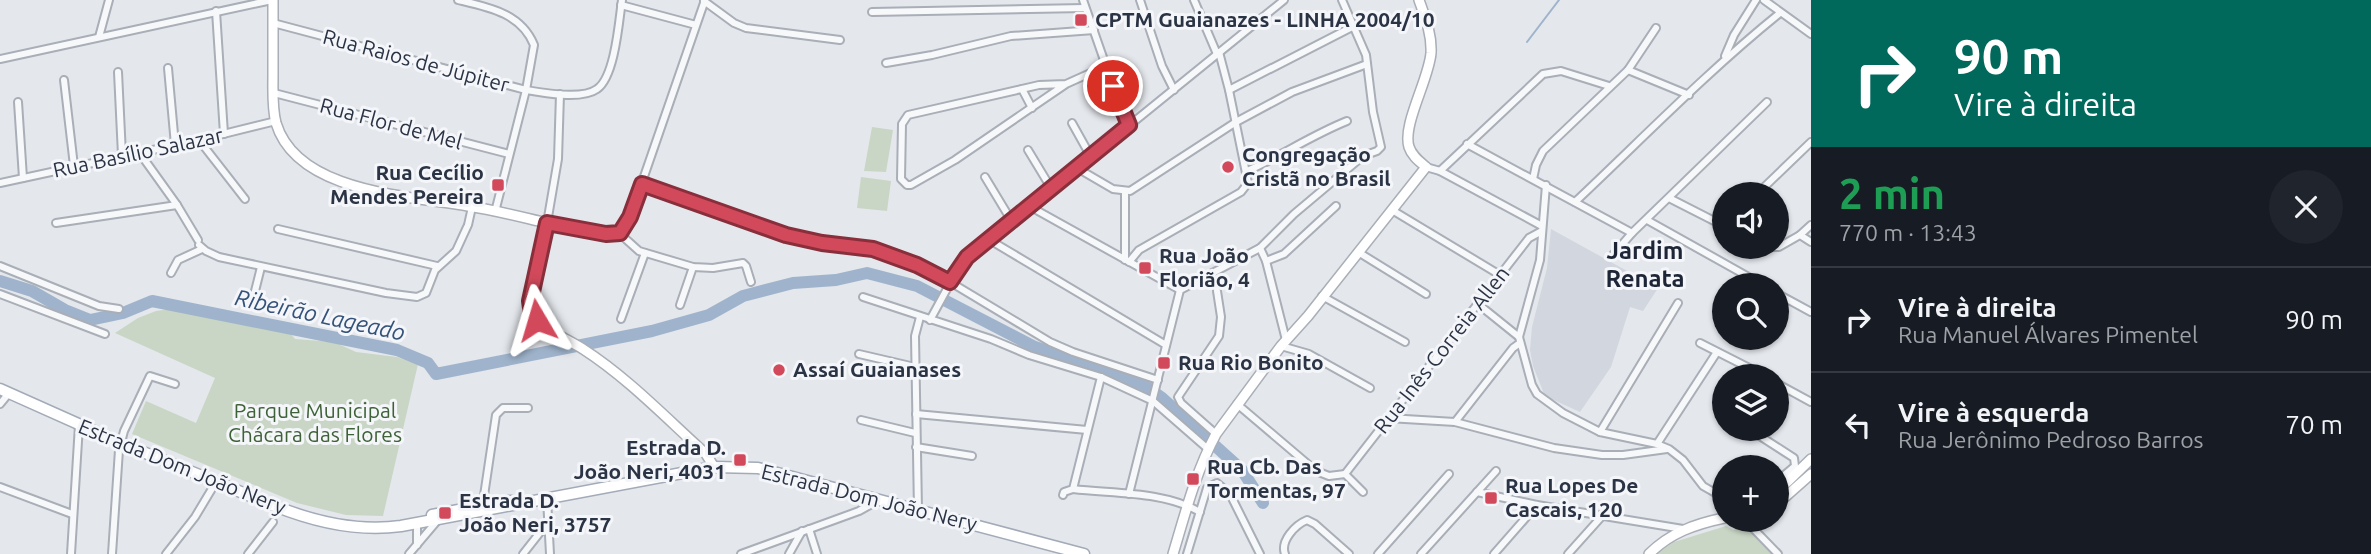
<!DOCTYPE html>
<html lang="pt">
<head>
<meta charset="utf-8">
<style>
  body { margin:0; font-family:Ubuntu,sans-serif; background:#20242c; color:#f1f3f6; height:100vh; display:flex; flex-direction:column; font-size:26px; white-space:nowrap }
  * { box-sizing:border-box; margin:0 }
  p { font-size:23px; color:#9ea1a6 }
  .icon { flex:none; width:38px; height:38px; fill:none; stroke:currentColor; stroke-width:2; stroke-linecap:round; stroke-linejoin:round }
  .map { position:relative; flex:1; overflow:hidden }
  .sheet { display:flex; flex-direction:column; background:#171b24; width:560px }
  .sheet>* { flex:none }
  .hud { background:#00695c; color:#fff; overflow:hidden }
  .tools { position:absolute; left:1712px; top:182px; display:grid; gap:14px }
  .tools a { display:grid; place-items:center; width:77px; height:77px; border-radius:50%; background:#171b24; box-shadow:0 2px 5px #0004; font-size:35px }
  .pin { position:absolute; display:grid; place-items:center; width:60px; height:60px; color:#fff; margin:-30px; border:4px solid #fff; border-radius:50%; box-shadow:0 2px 7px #0007 }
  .me { position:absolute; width:77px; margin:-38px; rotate:353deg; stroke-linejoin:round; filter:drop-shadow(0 0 5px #0008) }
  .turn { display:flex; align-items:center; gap:24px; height:147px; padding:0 28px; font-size:32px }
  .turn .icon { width:91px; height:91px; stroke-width:2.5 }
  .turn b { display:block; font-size:49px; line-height:60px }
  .round { display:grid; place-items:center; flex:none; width:74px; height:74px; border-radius:37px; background:#20242c }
  .summary { display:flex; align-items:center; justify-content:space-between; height:119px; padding:0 28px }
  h1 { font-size:42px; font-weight:700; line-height:52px; color:#1e9e55 }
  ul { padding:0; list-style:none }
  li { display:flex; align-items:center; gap:21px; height:105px; padding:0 28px; border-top:2px solid #363941 }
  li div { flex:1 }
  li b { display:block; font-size:26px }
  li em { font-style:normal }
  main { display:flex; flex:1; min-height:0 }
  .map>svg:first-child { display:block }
  .built { fill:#d2d6de }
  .green { fill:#c9d6c5 }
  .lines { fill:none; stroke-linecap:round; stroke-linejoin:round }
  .stream { stroke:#9fb4cc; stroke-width:2 }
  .river { stroke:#9fb4cc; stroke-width:12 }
  .street-casing { stroke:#a9aeb7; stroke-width:10 }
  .secondary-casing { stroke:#a9aeb7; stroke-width:12 }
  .primary-casing { stroke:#a3abb8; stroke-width:13 }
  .street { stroke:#f7f8fa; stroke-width:6 }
  .secondary { stroke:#fff; stroke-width:9 }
  .primary { stroke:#fff; stroke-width:10 }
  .route-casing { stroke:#882f3b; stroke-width:18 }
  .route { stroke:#d1495b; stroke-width:12 }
  .poi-dot { fill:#d1495b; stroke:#f4f6f9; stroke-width:2.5 }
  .labels { text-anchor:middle; stroke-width:6; stroke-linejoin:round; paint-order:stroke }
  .poi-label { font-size:21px; font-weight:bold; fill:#2b3445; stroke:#f4f6f9; text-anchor:start }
  .street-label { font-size:21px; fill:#2b3445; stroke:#f4f6f9 }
  .park-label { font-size:21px; fill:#3f6138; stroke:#f4f6f9 }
  .water-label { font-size:23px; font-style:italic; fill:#34527a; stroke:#f4f6f9 }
  .quarter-label { font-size:24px; font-weight:bold; fill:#1d2536; stroke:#f4f6f9 }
</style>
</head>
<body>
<main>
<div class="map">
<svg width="1811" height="554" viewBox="0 0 1811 554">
  <rect width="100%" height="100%" fill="#e4e7ec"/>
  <!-- built -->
  <polygon class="built" points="1551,229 1658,288 1643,311 1630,307 1611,367 1580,412 1545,396 1533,366 1530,350 1532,327 1547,268"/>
  <!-- green -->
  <g class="green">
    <polygon points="872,127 893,130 886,172 864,171"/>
    <polygon points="861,177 891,181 887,211 857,208"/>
    <polygon points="171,309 190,311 253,325 267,323 278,328 286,328 295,339 334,342 356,352 397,357 418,364 383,516 346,515 297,503 132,434 146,401 196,423 215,378 115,333 138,318 156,311"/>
    <polygon points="1726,526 1733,530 1747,526 1775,554 1656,554 1674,542"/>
  </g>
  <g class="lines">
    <!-- stream -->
    <polyline class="stream" points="1527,42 1559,0"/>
    <!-- river -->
    <polyline class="river" points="0,281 32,291 65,310 90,320 123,313 152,301 397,350 428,363 436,374 652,331 709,315 743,296 793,283 836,280 867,273 917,286 1035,347 1142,384 1162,398 1242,470 1263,503"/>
    <defs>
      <g id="street">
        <path d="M458,0C488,7 521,13 534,45L526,90L495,212"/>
        <polyline points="1083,0 1120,106 1129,125"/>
        <polyline points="1140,0 1162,66 1174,90"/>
        <polyline points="1194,0 1217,54"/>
        <polyline points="1764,0 1811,34"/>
        <polyline points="704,1 734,23 746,28 840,40"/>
        <polyline points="621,5 696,25"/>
        <polyline points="216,11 224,134"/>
        <polyline points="872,12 1085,8"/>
        <path d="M273,23L526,90C543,93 582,100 597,89C615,77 619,21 622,0"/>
        <polyline points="99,37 109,0"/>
        <polyline points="1725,56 1734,35 1756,0"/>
        <polyline points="0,59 272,0"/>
        <polyline points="886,63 932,55 1011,36 1094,30"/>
        <polyline points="168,68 175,145"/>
        <polyline points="1628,70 1689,95"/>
        <polyline points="118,72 122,155"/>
        <polyline points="64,80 74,166"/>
        <polyline points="1066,84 1039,85 908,115 902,124 901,179 907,185 911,185 955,160 1066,84 1106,66"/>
        <polyline points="1022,89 1032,108"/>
        <polyline points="1229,90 1354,26"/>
        <polyline points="274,93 509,154"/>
        <polyline points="560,94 558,159 547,223 606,234 619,233"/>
        <polyline points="18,102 23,178"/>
        <polyline points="1072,123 1091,157"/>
        <polyline points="199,140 245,199"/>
        <polyline points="1467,144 1632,233"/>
        <polyline points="1028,150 1051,188"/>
        <polyline points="139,152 177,205 198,240"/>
        <polyline points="1426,167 1440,171 1542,226"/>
        <polyline points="1077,168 1113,189 1130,191 1236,122 1292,92 1367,64"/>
        <path d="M1247,171C1281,156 1312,135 1347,121"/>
        <polyline points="1440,171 1543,74 1561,71 1609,86"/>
        <polyline points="985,177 1011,220"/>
        <polyline points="1533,179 1536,165 1543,151 1628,70 1656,28"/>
        <polyline points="0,183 199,140 276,121"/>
        <polyline points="642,184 786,235 822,243 873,249 917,265 950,282 1050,342 1073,352 1158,380"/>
        <polyline points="1546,185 1540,260 1519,337 1532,385 1537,394 1563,413 1600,432 1657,444 1669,449 1683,460 1703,486 1724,498"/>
        <polyline points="1125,192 1125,260"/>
        <polyline points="1757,194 1811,142"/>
        <polyline points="1669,198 1724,226"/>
        <path d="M1575,202C1643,138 1708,71 1780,13"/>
        <polyline points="1029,206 1180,290"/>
        <polyline points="1392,210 1500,275"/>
        <polyline points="1647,220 1763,285"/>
        <polyline points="56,223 177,205"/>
        <polyline points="468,225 472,207"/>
        <polyline points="278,229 437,266"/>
        <polyline points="619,233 630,217 705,0"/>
        <polyline points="619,233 639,251 693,267 713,268 743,263 746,266 751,282"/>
        <polyline points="1800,235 1811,225"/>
        <polyline points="988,239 1166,345"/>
        <polyline points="199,245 206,251 219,257 386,293 417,297 426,293 435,270 456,251 467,227"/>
        <polyline points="1766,247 1779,247 1800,235 1811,242"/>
        <polyline points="1260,248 1266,261 1286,340"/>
        <polyline points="1358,252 1426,294"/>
        <polyline points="1612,256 1632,233 1767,102"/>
        <polyline points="1266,261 1284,254 1336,206"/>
        <polyline points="1129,262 1139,250 1241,192 1248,183 1229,90 1219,52"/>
        <polyline points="0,266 99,306 119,309"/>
        <polyline points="171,273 178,260 202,249"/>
        <polyline points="1776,293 1811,312"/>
        <polyline points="0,294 105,334"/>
        <polyline points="1322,296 1405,342"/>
        <polyline points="863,297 991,339 1029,355 1101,377 1153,401 1208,449"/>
        <polyline points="253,299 261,267"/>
        <polyline points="1478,304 1519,337"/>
        <polyline points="680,305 693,267"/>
        <polyline points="621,319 645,253"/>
        <polyline points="930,320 960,265 967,257 1284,0"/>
        <polyline points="1700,343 1765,376"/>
        <polyline points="1281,346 1309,354 1370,388"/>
        <polyline points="859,354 915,367"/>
        <polyline points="1776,383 1811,402"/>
        <polyline points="0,404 9,393"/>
        <polyline points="1237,404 1316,471 1329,476 1345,474 1363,492"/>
        <polyline points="916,414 1087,430"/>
        <polyline points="1388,418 1455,422 1554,448 1602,455 1623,455 1667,449"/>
        <polyline points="861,420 915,433"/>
        <polyline points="1455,422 1513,348 1520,343"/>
        <polyline points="1749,429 1794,458 1795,466 1776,482"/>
        <polyline points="1600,432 1678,303"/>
        <polyline points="1216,434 1181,403 1178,397 1219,336 1221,317 1217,291"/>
        <polyline points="1657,444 1717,352"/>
        <polyline points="916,447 972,456"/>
        <polyline points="1345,474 1529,238 1542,231"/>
        <polyline points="0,487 72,514"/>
        <path d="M1073,489C1114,494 1163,491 1200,512"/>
        <polyline points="1477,492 1537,505 1683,529"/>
        <polyline points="1129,494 1180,290 1260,248 1294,214 1363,156 1377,151 1381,147 1373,112 1366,55 1342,0"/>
        <polyline points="1063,495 1064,492 1073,489 1101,377"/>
        <polyline points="547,498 550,554"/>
        <polyline points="482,509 496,415 503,408 528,408"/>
        <polyline points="918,510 915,336 920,317"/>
        <polyline points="1745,520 1778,554"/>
        <polyline points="809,529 817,554"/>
        <polyline points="417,545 417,524"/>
        <polyline points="71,554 79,425"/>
        <polyline points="112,554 119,450 124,431 150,376 175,384"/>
        <polyline points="166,554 195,517 216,482"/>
        <polyline points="248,554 273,522"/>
        <polyline points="409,554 437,521"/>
        <polyline points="523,554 549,521"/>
        <polyline points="741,554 859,511 879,500"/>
        <polyline points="789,554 802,531"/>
        <polyline points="1187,554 1207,488 1217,483 1230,494 1260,554"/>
        <path d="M1285,554C1280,541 1295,525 1307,520L1315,524L1349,554"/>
        <polyline points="1378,554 1449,474"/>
        <polyline points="1421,554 1496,471"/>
        <polyline points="1494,554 1537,505"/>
        <polyline points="1568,554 1603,515"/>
      </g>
      <g id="secondary">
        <path d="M273,0C273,25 273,50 273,75C273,91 272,108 276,123C297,193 410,196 468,206C495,210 521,217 547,223C544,239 526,299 531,312C537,327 570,340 583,349C628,378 666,418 706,454L714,467"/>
        <polyline points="1776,493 1811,459"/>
        <polyline points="1776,505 1811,474"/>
        <path d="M1173,554C1185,514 1196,471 1216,434L1281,346L1308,316L1426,167C1419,161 1412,156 1409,147C1402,125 1429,79 1431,53C1432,34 1425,17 1419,0"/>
        <path d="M1649,554C1670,533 1695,524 1724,518"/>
      </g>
      <g id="primary">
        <path d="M0,389L121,443L275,506C315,522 358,532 401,526L714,467L758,468L1084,554"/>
        <polyline points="432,515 506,501 517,501"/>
      </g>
    </defs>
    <!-- street casing -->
    <use href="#street" class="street-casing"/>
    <!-- secondary casing -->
    <use href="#secondary" class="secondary-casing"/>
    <!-- primary casing -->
    <use href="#primary" class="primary-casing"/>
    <!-- street -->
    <use href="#street" class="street"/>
    <!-- secondary -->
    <use href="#secondary" class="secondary"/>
    <!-- primary -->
    <use href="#primary" class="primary"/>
  </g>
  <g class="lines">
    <defs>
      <polyline id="route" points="537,320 532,315 530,301 547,223 606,234 620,233 630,217 642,184 786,235 822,243 873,249 917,265 950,282 967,257 1129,125 1113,86"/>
    </defs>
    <!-- route casing -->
    <use href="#route" class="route-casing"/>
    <!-- route -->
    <use href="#route" class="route"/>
  </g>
  <!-- markers -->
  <g class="poi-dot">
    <rect x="1074" y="13" width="14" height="14" rx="3.5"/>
    <circle cx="1228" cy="167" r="7"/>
    <rect x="491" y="178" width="14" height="14" rx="3.5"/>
    <rect x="1138" y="261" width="14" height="14" rx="3.5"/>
    <rect x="1157" y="356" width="14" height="14" rx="3.5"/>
    <circle cx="779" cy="370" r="7"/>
    <rect x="733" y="453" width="14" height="14" rx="3.5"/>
    <rect x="1186" y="472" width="14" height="14" rx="3.5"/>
    <rect x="1484" y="491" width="14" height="14" rx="3.5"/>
    <rect x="438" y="506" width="14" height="14" rx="3.5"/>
  </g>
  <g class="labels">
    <!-- poi labels -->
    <g class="poi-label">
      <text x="1095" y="27">CPTM Guaianazes - LINHA 2004/10</text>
      <text x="1242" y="162">Congregação<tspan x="1242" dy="24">Cristã no Brasil</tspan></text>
      <text x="484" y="180" text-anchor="end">Rua Cecílio<tspan x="484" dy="24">Mendes Pereira</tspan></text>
      <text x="1159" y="263">Rua João<tspan x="1159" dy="24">Florião, 4</tspan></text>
      <text x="1178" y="370">Rua Rio Bonito</text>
      <text x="793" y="377">Assaí Guaianases</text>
      <text x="726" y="455" text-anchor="end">Estrada D.<tspan x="726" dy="24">João Neri, 4031</tspan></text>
      <text x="1207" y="474">Rua Cb. Das<tspan x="1207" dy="24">Tormentas, 97</tspan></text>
      <text x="1505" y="493">Rua Lopes De<tspan x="1505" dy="24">Cascais, 120</tspan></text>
      <text x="459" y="508">Estrada D.<tspan x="459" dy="24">João Neri, 3757</tspan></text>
    </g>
    <!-- street labels -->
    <g class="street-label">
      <text transform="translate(416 61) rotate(15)" y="7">Rua Raios de Júpiter</text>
      <text transform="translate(391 124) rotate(15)" y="7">Rua Flor de Mel</text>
      <text transform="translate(138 153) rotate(-12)" y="7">Rua Basílio Salazar</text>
      <text transform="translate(1442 350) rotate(-52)" y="7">Rua Inês Correia Allen</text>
      <text transform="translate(182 467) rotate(22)" y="7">Estrada Dom João Nery</text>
      <text transform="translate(869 498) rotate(14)" y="7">Estrada Dom João Nery</text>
    </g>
    <!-- park labels -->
    <g class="park-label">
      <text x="315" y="418">Parque Municipal<tspan x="315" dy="24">Chácara das Flores</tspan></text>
    </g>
    <!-- water labels -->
    <g class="water-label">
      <text transform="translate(320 315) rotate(12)" y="8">Ribeirão Lageado</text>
    </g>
    <!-- quarter labels -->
    <g class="quarter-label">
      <text x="1645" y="259">Jardim<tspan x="1645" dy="28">Renata</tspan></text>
    </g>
  </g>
</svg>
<div class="tools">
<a><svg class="icon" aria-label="sound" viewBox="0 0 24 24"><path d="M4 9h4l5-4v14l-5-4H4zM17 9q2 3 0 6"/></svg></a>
<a><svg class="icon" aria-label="search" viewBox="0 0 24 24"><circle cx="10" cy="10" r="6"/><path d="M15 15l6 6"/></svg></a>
<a><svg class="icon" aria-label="layers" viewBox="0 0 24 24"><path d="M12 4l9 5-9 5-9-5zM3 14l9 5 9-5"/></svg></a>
<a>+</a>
</div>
<div class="pin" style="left:1113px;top:86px;background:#d93025"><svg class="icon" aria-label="arrive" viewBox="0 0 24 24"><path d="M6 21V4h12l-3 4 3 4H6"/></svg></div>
<svg class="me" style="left:537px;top:320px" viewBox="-20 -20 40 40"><path d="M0-17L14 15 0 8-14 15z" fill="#d1495b" stroke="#fff" stroke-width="4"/></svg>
</div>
<section class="sheet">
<div class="hud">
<div class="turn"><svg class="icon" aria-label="right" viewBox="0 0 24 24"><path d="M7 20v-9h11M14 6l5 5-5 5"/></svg><div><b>90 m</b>Vire à direita</div></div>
</div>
<div class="summary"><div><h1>2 min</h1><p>770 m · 13:43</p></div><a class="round"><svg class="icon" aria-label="close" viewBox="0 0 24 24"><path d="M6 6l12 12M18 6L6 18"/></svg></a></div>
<ul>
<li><svg class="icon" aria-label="right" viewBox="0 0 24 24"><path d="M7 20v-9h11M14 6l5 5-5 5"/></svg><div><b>Vire à direita</b><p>Rua Manuel Álvares Pimentel</p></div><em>90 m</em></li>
<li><svg class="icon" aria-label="left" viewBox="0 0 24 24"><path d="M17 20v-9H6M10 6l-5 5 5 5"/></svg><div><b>Vire à esquerda</b><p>Rua Jerônimo Pedroso Barros</p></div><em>70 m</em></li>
</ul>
</section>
</main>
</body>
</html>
